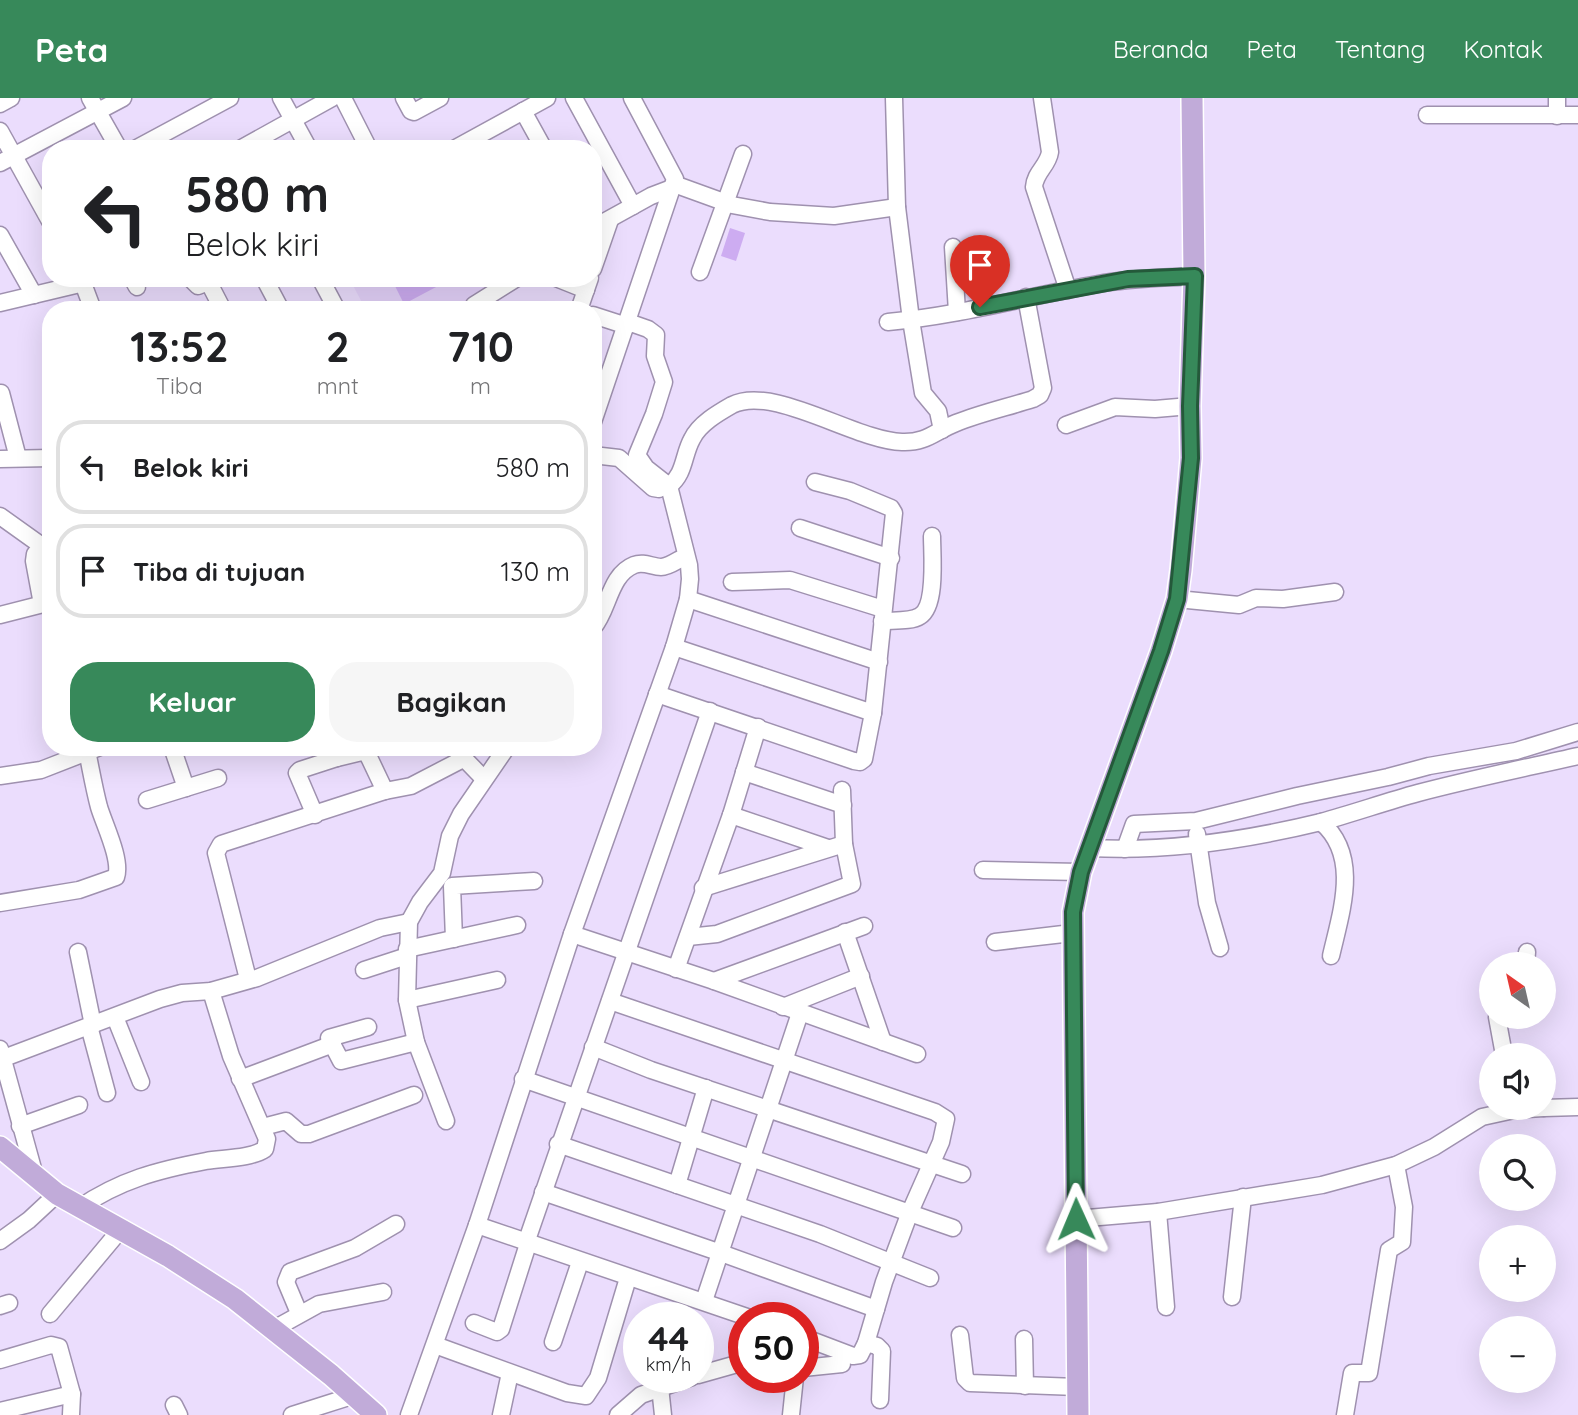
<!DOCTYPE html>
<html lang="id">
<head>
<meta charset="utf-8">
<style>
  body { margin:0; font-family:Quicksand,sans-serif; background:#f6f6f6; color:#202124; height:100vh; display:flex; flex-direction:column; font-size:26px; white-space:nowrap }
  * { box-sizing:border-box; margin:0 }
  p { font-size:23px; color:#757577 }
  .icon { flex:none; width:38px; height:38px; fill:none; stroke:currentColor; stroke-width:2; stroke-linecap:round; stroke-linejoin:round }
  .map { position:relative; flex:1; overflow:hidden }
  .drawer { position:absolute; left:42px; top:203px; width:560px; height:455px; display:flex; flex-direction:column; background:#fff; border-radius:28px; box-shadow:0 7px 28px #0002 }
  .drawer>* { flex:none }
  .hud { position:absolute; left:42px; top:42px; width:560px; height:147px; border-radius:28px; box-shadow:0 7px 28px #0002; background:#fff; color:#202124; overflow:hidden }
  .needle { width:46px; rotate:326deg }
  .fabs { position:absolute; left:1479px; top:854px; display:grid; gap:14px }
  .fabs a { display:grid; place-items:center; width:77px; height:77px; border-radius:50%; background:#fff; box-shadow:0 7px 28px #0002; font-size:35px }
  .speed { position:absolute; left:623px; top:1204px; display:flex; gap:14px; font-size:35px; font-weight:700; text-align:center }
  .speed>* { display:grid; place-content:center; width:91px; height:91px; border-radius:50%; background:#fff; box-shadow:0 7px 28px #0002; line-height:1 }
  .speed small { font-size:18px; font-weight:400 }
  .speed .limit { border:10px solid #d22; background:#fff; color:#111 }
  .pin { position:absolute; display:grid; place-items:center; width:60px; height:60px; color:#fff; margin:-72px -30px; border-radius:50% 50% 50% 0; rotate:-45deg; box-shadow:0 0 7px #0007 }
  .pin .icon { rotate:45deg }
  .me { position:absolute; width:77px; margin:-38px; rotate:359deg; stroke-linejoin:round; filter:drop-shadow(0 0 5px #0008) }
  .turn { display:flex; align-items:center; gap:24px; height:147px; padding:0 28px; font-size:32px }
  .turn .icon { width:91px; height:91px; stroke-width:2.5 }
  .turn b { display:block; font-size:49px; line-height:60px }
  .eta { display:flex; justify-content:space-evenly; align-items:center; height:119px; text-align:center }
  .eta b { font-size:42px; font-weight:700; line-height:49px }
  .action { display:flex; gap:14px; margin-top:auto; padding:14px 28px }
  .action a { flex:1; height:80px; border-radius:28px; background:#37895a; color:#fff; font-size:28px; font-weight:700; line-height:80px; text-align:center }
  .action a+a { background:#f6f6f6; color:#202124 }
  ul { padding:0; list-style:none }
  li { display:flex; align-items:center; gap:21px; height:94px; margin:0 14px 10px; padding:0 14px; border:4px solid #e0e0e0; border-radius:28px }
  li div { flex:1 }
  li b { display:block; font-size:26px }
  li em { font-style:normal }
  header { display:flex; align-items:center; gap:42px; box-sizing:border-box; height:98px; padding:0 35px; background:#37895a; color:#fff }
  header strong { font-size:33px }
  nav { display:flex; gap:38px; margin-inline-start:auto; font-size:24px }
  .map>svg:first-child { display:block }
  .built { fill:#e3d1f9 }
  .green { fill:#cdacf1 }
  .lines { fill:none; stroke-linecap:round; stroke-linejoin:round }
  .minor-casing { stroke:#9f91af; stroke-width:19 }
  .major-casing { stroke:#fff; stroke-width:24 }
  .minor { stroke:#fff; stroke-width:16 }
  .major { stroke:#c1abd9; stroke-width:21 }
  .route-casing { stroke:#24593a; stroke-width:18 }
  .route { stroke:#37895a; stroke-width:12 }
</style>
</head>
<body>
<header>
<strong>Peta</strong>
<nav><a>Beranda</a><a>Peta</a><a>Tentang</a><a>Kontak</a></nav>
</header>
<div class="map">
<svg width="1578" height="1317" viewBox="0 0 1578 1317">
  <rect width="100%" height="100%" fill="#ebddfd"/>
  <!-- built -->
  <polygon class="built" points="349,180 524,180 510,195 482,212 366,212"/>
  <!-- green -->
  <g class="green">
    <polygon points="730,130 745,135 736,163 721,158"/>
    <polygon points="391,180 434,180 438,188 404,206"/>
  </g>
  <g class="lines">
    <defs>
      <g id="minor">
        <polyline points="90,0 119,51"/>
        <polyline points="281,0 309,51"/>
        <polyline points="343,0 369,51"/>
        <polyline points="404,0 411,13 414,14 440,0"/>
        <polyline points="574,0 633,108"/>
        <polyline points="894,0 897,109 911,222 923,295 938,313 942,332"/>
        <path d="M1042,0L1050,54C1048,68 1035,74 1034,89L1068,192"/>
        <polyline points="1557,0 1557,18"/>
        <polyline points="0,6 11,0"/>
        <polyline points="523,13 544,51"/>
        <polyline points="1427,17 1578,17"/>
        <polyline points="0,33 51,125"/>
        <polyline points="135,51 230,0"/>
        <polyline points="240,51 332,0"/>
        <polyline points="454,51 547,0"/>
        <polyline points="0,65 123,0"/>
        <polyline points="674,86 732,107 770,114 834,118 897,109"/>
        <polyline points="593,130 651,98 672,90"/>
        <polyline points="0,137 34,197"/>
        <polyline points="953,149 957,214"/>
        <polyline points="593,171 610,122"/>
        <polyline points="700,174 743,56"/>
        <polyline points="81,180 93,212"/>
        <polyline points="132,180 137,189"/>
        <polyline points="190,180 198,188 218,180"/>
        <polyline points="264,180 281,212"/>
        <polyline points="320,180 337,212"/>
        <polyline points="556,180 586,192"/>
        <polyline points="209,185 223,212"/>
        <polyline points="0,205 84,185"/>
        <polyline points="488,212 474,207 517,180"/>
        <polyline points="579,212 590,180"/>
        <polyline points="593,217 627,228"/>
        <polyline points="628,224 648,231 656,237 655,258 664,284 654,316 637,357 646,370 669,388"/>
        <path d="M888,224C959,218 1028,198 1098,186C1130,180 1162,180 1194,178"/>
        <polyline points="1,295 18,360"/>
        <polyline points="593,324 675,81 632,0"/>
        <polyline points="1066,327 1115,309 1155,311 1190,308"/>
        <polyline points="593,357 619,360 653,390 659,391 667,386"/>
        <polyline points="0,361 51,360"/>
        <polyline points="0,418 42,448 50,451"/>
        <polyline points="800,430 891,460"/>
        <polyline points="42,448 35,456 34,463 42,506"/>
        <polyline points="732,484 790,482 883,511"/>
        <polyline points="688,501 879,564"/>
        <polyline points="1177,501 1239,507 1256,500 1283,501 1335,494"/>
        <polyline points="0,517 51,504"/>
        <path d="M882,523C893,522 911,524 920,518C937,508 932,456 932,438"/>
        <path d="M593,530C609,512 609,477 634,467C644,463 652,469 661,469C669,469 679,461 686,458"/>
        <polyline points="674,549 873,615"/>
        <polyline points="657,596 854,663 860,664 864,661 873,615 894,415 891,410 850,393 815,384"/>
        <polyline points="172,649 186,690"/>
        <polyline points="453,649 484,681"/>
        <polyline points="337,660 366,653 385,693"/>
        <polyline points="744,674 843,707"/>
        <polyline points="0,678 41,672 100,649"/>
        <polyline points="147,702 218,680"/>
        <polyline points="315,717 297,675 300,672 337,660 334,649"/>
        <polyline points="731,717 828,750"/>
        <path d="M1321,724C1361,758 1341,814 1331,858"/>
        <polyline points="1197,736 1207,805 1220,850"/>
        <path d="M1090,750C1166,754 1247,742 1321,724C1354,715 1385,704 1418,695C1471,681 1525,670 1578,658"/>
        <polyline points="1125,751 1134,726 1196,723 1297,698 1388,679 1429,668 1516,653 1578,634"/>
        <polyline points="983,772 1081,774"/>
        <polyline points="703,790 844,746"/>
        <path d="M0,805L79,792L116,779C122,762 104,726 99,709C94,690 91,672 87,653"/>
        <polyline points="845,834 883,944"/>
        <polyline points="572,836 714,883 917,956"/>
        <polyline points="688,839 717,836 852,786 844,746 842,692"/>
        <polyline points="454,841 452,788 534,783"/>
        <polyline points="995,844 1072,835"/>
        <polyline points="407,851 517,827"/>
        <polyline points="78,854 93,927"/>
        <polyline points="1526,866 1527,854"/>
        <polyline points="676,871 731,717 758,629"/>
        <polyline points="364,872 407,858"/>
        <polyline points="248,881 216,755 221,746 385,693 411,688 465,660"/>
        <polyline points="714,883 864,828"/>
        <polyline points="407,902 497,882"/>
        <polyline points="610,903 935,1014 946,1021 941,1044 910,1114 884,1184 866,1245 860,1257 853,1258 803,1239"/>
        <polyline points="783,909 861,878"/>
        <polyline points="115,919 141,984"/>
        <polyline points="1497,919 1504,957"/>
        <polyline points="89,928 107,995"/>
        <polyline points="368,929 329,940 341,963 416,944 446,1023"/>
        <polyline points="416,944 407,902 409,824 420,804 442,775 450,738 461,716 507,649"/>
        <polyline points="593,949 651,972 962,1076"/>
        <polyline points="0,951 35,1078"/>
        <polyline points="4,960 160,901 182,895 211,893 257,880 380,830 409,824"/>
        <polyline points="240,981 333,946"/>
        <polyline points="523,981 953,1130"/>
        <polyline points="1544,1010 1578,1009"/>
        <polyline points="20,1028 79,1007"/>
        <polyline points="263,1029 286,1023 301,1036 309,1036 414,997"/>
        <polyline points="558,1046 820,1136 930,1180"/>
        <polyline points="677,1087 706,990"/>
        <polyline points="543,1094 721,1155 876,1211"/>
        <path d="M79,1110C120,1082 158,1072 206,1063C223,1060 250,1061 265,1051L267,1041L231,958L211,893"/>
        <polyline points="1158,1114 1166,1209"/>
        <polyline points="1076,1121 1158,1114 1322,1087 1396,1067 1434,1049 1482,1019 1514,1012 1543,1010"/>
        <polyline points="477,1127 750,1220"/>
        <polyline points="0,1143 29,1122 57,1096"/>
        <polyline points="526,1145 710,613"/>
        <polyline points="1232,1199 1243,1099"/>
        <polyline points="704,1203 800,915"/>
        <polyline points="0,1208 9,1205"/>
        <polyline points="299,1215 286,1184 290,1174 355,1150 396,1126"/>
        <polyline points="50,1216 121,1131"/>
        <polyline points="474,1225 497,1234 501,1231 528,1146"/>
        <polyline points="272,1232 319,1206 383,1194"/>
        <polyline points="960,1237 965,1280 970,1285 1077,1289"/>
        <polyline points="1024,1241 1025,1288"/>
        <polyline points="553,1244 580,1164"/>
        <polyline points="866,1245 877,1248 882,1253 880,1302"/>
        <polyline points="435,1247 567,1295 586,1298 598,1280 628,1180"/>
        <polyline points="0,1262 51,1247 59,1249 72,1296 71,1317"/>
        <polyline points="803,1270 842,1266"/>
        <polyline points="698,1277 744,1264"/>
        <polyline points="660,1289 663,1317"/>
        <polyline points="174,1307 179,1317"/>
        <polyline points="0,1313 72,1296"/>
        <polyline points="292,1317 355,1297"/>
        <path d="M409,1317L477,1127L572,836L674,549L688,501L690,481L689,467L669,388C685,376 683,357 692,341C699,326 718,315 732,307C773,286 856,343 902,344C927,345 935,333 956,325C981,315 1008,309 1033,301L1040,297L1043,290L1026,199"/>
        <polyline points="501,1317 510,1275"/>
        <polyline points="618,1317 641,1297 692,1279"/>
        <polyline points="791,1317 795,1279"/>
        <polyline points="1345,1317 1352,1275 1369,1275 1389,1152 1402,1144 1404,1109 1396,1067"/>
      </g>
      <g id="major">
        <polyline points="0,1049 57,1096 168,1158 235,1201 331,1277 376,1317"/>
        <polyline points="1078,1317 1073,814 1081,774 1161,553 1177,501 1181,472 1191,360 1190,308 1194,178 1192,0"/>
      </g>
    </defs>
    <!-- minor casing -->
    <use href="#minor" class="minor-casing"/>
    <!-- major casing -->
    <use href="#major" class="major-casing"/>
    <!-- minor -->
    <use href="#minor" class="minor"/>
    <!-- major -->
    <use href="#major" class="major"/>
  </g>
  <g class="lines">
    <defs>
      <polyline id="route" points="980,209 1128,181 1195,178 1190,308 1191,360 1177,501 1161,553 1081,774 1073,814 1076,1121"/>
    </defs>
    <!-- route casing -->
    <use href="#route" class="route-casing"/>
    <!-- route -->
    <use href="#route" class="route"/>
  </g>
</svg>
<div class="fabs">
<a><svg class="needle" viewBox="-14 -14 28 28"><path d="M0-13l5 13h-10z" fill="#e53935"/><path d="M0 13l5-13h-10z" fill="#757577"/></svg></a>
<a><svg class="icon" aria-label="sound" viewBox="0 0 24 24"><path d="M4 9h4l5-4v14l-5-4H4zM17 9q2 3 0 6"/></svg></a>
<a><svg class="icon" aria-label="search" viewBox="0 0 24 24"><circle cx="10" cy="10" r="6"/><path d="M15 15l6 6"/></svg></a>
<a>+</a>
<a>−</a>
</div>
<div class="speed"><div>44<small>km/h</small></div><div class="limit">50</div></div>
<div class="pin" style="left:980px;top:209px;background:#d93025"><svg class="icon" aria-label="arrive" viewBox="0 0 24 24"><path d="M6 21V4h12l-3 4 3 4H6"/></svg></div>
<svg class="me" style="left:1076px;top:1121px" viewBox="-20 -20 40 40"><path d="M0-17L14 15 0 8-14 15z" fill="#37895a" stroke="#fff" stroke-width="4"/></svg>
<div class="hud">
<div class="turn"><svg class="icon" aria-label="left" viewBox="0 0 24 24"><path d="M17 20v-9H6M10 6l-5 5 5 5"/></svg><div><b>580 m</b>Belok kiri</div></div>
</div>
<section class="drawer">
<div class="eta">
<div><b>13:52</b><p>Tiba</p></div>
<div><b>2</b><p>mnt</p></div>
<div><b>710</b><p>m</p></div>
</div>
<ul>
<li><svg class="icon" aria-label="left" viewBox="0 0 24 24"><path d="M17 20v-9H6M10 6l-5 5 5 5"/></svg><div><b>Belok kiri</b></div><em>580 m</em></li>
<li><svg class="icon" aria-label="arrive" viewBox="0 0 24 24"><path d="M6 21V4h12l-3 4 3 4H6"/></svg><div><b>Tiba di tujuan</b></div><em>130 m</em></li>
</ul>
<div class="action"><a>Keluar</a><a>Bagikan</a></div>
</section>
</div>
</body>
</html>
